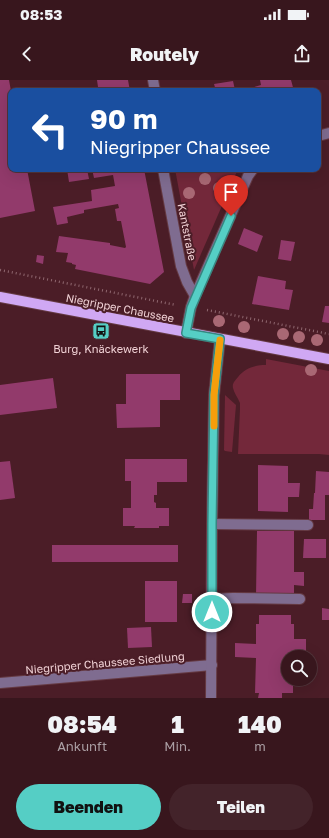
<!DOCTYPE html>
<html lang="de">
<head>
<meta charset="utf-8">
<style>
  body { margin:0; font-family:"Golos Text",sans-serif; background:#43232a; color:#f1f3f6; height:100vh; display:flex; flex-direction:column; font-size:15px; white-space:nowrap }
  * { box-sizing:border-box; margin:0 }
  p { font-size:13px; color:#ab9fa4 }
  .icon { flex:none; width:22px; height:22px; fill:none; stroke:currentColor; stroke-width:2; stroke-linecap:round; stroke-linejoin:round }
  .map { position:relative; height:618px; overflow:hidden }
  .side { display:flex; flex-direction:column; background:#38161d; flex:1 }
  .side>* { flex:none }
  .banner { position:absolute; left:8px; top:8px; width:313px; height:84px; border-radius:8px; box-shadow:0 4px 16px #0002,0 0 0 1px #52353b; background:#1a4fa0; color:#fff; overflow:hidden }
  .buttons { position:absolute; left:281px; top:570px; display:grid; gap:8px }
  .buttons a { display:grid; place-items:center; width:36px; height:36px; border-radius:50%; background:#38161d; box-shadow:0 4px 16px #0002,0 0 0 1px #52353b; font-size:20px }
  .pin { position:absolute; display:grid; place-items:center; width:34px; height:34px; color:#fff; margin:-41px -17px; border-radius:50% 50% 50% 0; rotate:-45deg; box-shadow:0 0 4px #0007 }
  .pin .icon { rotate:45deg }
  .me { position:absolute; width:44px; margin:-22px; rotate:0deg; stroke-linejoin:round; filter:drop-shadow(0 0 3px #0008) }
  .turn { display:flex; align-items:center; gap:14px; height:84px; padding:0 16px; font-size:18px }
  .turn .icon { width:52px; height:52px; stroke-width:2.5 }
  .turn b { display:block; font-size:28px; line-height:34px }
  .eta { display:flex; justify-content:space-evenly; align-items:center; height:68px; text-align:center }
  .eta b { font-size:24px; font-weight:800; line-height:28px }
  .cta { display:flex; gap:8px; margin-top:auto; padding:8px 16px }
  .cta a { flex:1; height:46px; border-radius:24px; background:#55cec5; color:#111; font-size:16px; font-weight:800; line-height:46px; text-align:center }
  .cta a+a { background:#43232a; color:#f1f3f6 }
  .status { display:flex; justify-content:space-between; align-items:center; height:28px; padding:0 20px; background:#38161d; direction:ltr }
  .status svg { height:11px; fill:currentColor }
  header { display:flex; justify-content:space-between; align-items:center; height:52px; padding:0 16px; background:#38161d; font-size:18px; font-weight:800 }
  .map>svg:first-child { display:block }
  .green { fill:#73283a }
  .building { fill:#923a6b }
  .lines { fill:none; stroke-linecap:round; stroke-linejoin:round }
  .minor-casing { stroke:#653a43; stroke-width:12 }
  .major-casing { stroke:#653a43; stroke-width:12 }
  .path { stroke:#8f676f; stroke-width:2.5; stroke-dasharray:1 3; stroke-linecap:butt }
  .minor { stroke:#7f6c90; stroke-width:10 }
  .major { stroke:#d0a8f3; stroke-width:10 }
  .tree { fill:#a96874 }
  .route-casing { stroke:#378680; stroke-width:10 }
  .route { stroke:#55cec5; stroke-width:7 }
  .slow { stroke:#f59e0b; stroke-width:7 }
  .labels { text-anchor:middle; stroke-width:4; stroke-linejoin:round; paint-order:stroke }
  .street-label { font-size:11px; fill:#f0d1d5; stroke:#4b1d27 }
  .poi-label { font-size:11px; fill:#f0d1d5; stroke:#4b1d27 }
</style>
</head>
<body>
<div class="status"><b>08:53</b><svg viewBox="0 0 49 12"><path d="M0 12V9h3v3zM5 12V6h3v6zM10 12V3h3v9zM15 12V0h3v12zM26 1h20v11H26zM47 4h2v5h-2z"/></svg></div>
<header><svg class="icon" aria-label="back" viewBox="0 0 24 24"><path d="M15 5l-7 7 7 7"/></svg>Routely<svg class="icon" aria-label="share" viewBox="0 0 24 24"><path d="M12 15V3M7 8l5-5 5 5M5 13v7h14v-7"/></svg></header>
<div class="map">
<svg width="329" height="618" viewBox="0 0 329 618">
  <rect width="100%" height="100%" fill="#4b1d27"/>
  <!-- green -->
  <g class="green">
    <polygon points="175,89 238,89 194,190"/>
    <path d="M266,279L329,291V375L319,374H238L240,329C240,328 240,324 240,323C238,318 234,313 233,308C232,303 235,301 238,297C245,288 255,285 266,285Z"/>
    <polygon points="225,315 236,325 232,372 225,371 224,370"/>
  </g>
  <!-- building -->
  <g class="building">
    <polygon points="0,0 9,0 11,11 11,89 27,89 35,131 0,138"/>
    <polygon points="97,0 128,0 130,11 82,11 82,10 98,7"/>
    <polygon points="260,0 291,0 294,11 241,11 261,5"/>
    <polygon points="233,1 235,10 229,11 216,11 214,4"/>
    <polygon points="67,89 87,89 89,99 69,102"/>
    <polygon points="92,89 144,89 164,192 150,204 75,189 76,185 72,184 72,183 66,182 68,173 56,172 59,156 110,163 110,165 125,168 126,167 121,141 117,141 115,129 119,128 118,124 84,130 84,133 67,137 68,143 57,145 53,127 92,121 91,110 115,106 113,95 94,98"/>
    <polygon points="244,148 263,156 257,172 238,164"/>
    <polygon points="281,160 295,162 291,181 278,179"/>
    <polygon points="37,175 44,176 43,184 36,182"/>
    <polygon points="258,196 286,201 285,209 293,210 289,230 252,224"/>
    <polygon points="325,226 329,226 329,243 322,242"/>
    <polygon points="126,294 180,294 180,320 160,320 160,347 117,348 116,324 126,324"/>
    <polygon points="53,298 57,328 0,335 0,305"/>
    <polygon points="125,379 187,379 187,402 157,402 157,415 154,415 154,422 156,423 156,428 169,428 169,446 159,446 159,448 134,448 135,446 123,446 123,428 131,428 131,401 125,401"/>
    <polygon points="10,381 15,418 0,420 0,382"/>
    <polygon points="258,385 288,386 288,403 300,403 299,417 288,417 288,432 258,431"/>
    <polygon points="316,391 329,392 329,415 325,415 325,440 309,440 309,429 313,429 314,413 315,413"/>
    <polygon points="257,451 294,451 294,492 304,492 304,506 294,505 294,516 256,516"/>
    <polygon points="304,459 326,459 326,478 303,478"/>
    <rect x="52" y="465" width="126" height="17"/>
    <rect x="145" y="501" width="32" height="41"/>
    <polygon points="183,514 192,514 192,523 182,523"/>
    <polygon points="322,528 329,529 329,540 322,540"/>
    <polygon points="259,535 291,535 291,544 294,544 294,559 306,559 306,575 294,574 294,577 288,577 288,599 293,599 293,613 282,613 282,618 258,618 259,613 255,613 256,578 235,577 235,563 256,564 256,544 259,544"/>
    <polygon points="151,547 152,567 128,568 127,548"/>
  </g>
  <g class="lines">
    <defs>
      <g id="minor">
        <polyline points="153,0 155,11"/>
        <polyline points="318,56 329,53"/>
        <polyline points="163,89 181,186 187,202 195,216"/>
        <polyline points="186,253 191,227 195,216 248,96 253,89"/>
        <polyline points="212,444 308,445"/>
        <polyline points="212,519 233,518 300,519"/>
        <polyline points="0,603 212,585"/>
        <polyline points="211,618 212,444 214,315 220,259"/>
      </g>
      <polyline id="major" points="0,217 329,279"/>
    </defs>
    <!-- minor casing -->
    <use href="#minor" class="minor-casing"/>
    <!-- major casing -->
    <use href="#major" class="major-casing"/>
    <!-- path -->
    <g class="path">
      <polyline points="0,190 176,225"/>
      <polyline points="207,230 329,254"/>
    </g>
    <!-- minor -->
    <use href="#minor" class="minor"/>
    <!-- major -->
    <use href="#major" class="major"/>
  </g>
  <!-- trees -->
  <g class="tree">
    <circle cx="205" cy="99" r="6"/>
    <circle cx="219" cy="108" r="6"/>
    <circle cx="189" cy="113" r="6"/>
    <circle cx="219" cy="241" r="6"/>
    <circle cx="244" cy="247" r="6"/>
    <circle cx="283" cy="254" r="6"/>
    <circle cx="299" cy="257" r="6"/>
    <circle cx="317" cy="260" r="6"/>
    <circle cx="311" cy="290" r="6"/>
  </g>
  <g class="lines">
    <defs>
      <polyline id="route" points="212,532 212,444 214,315 220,259 186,253 191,228 231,136"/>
    </defs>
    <!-- route casing -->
    <use href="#route" class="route-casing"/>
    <!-- route -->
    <use href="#route" class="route"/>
    <!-- slow -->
    <polyline class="slow" points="214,346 214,315 220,260"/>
  </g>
  <!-- icons -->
  <defs>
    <symbol id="bus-square" viewBox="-11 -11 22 22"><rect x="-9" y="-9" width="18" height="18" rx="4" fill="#55cec5" stroke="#4b1d27"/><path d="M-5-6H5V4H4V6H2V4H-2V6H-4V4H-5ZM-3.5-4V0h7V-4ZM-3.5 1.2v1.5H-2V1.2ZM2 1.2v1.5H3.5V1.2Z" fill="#111"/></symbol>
  </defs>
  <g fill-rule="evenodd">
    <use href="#bus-square" x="91" y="241" width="20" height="20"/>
  </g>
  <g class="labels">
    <!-- street labels -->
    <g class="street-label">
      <text transform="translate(187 152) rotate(79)" y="4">Kantstraße</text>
      <text transform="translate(120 228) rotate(11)" y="4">Niegripper Chaussee</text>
      <text transform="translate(105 583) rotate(-5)" y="4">Niegripper Chaussee Siedlung</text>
    </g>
    <!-- poi labels -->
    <g class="poi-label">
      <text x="101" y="273">Burg, Knäckewerk</text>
    </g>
  </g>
</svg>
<div class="buttons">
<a><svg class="icon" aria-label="search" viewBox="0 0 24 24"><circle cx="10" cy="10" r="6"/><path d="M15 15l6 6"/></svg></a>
</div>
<div class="pin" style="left:231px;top:136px;background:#d93025"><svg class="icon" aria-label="arrive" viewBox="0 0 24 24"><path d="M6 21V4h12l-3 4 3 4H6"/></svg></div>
<svg class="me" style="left:212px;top:532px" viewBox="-20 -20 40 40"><circle r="17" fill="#55cec5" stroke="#fff" stroke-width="3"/><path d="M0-11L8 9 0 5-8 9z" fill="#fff"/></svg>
<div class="banner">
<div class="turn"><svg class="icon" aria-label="left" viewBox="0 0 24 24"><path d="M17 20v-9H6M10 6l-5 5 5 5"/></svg><div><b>90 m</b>Niegripper Chaussee</div></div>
</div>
</div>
<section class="side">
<div class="eta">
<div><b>08:54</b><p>Ankunft</p></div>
<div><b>1</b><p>Min.</p></div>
<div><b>140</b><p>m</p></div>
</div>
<div class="cta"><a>Beenden</a><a>Teilen</a></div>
</section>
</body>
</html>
